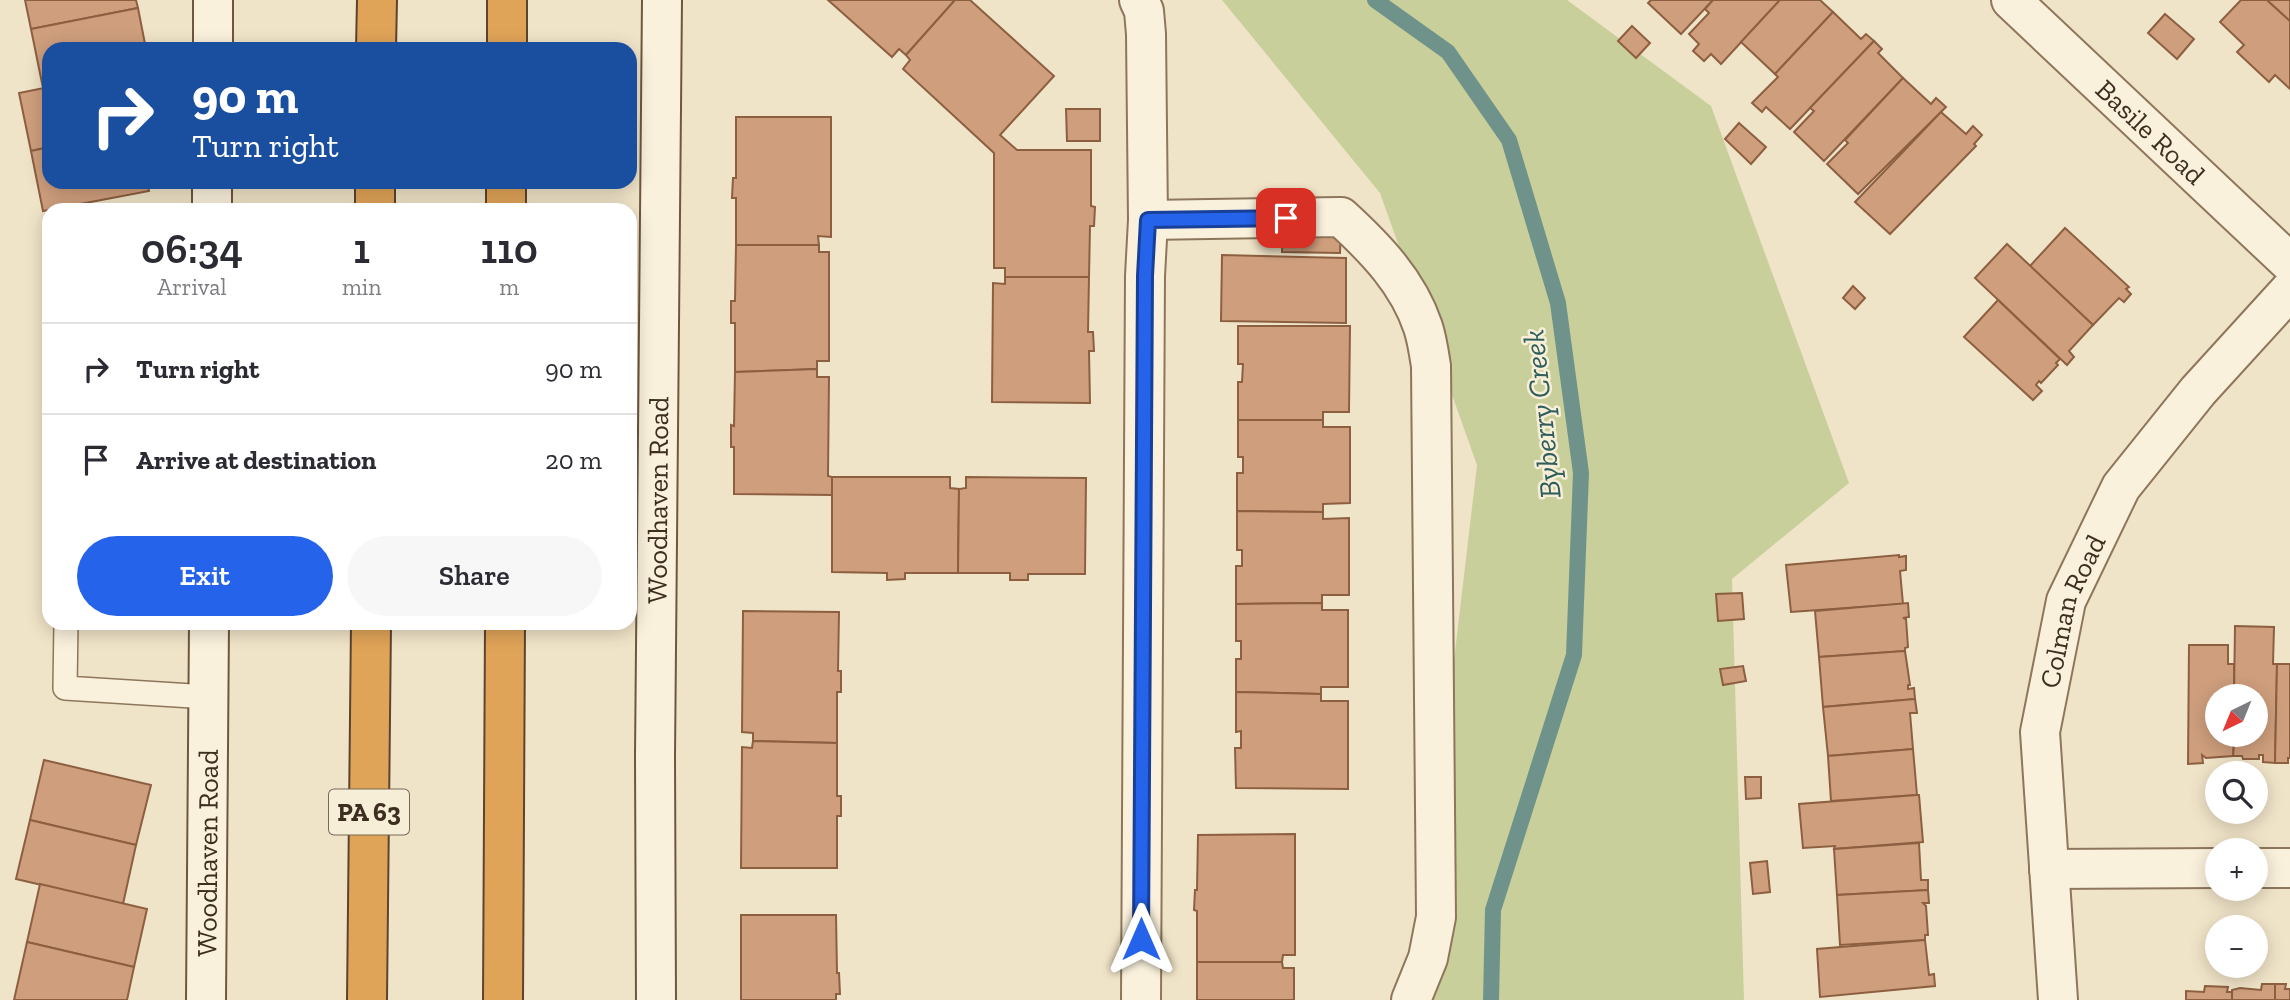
<!DOCTYPE html>
<html lang="en">
<head>
<meta charset="utf-8">
<style>
  body { margin:0; font-family:"Zilla Slab",serif; background:#f7f7f7; color:#2b2b33; height:100vh; display:flex; flex-direction:column; font-size:26px; white-space:nowrap }
  * { box-sizing:border-box; margin:0 }
  p { font-size:23px; color:#7c7c81 }
  .icon { flex:none; width:38px; height:38px; fill:none; stroke:currentColor; stroke-width:2; stroke-linecap:round; stroke-linejoin:round }
  .map { position:relative; flex:1; overflow:hidden }
  .sheet { position:absolute; left:42px; top:203px; width:595px; height:427px; display:flex; flex-direction:column; background:#fff; border-radius:21px; box-shadow:0 4px 18px #0003 }
  .sheet>* { flex:none }
  .top-card { position:absolute; left:42px; top:42px; width:595px; height:147px; border-radius:21px; box-shadow:0 4px 18px #0003; background:#1a4fa0; color:#fff; overflow:hidden }
  .needle { width:46px; rotate:223deg }
  .tools { position:absolute; left:2205px; top:684px; display:grid; gap:14px }
  .tools a { display:grid; place-items:center; width:63px; height:63px; border-radius:50%; background:#fff; box-shadow:0 4px 18px #0003; font-size:35px }
  .pin { position:absolute; display:grid; place-items:center; width:60px; height:60px; color:#fff; margin:-30px; border-radius:14px; box-shadow:0 4px 10px #0006 }
  .me { position:absolute; width:77px; margin:-38px; rotate:0deg; stroke-linejoin:round; filter:drop-shadow(0 0 5px #0008) }
  .turn { display:flex; align-items:center; gap:24px; height:147px; padding:0 35px; font-size:32px }
  .turn .icon { width:91px; height:91px; stroke-width:2.5 }
  .turn b { display:block; font-size:49px; line-height:60px }
  .eta { display:flex; justify-content:space-evenly; align-items:center; height:119px; text-align:center }
  .eta b { font-size:42px; font-weight:600; line-height:49px }
  .button { display:flex; gap:14px; margin-top:auto; padding:14px 35px }
  .button a { flex:1; height:80px; border-radius:42px; background:#2563eb; color:#fff; font-size:28px; font-weight:600; line-height:80px; text-align:center }
  .button a+a { background:#f7f7f7; color:#2b2b33 }
  ul { padding:0; list-style:none }
  li { display:flex; align-items:center; gap:21px; height:91px; padding:0 35px; border-top:2px solid #e1e1e2 }
  li div { flex:1 }
  li b { display:block; font-size:26px }
  li em { font-style:normal }
  .map>svg:first-child { display:block }
  .green { fill:#c9cf9b }
  .lines { fill:none; stroke-linecap:round; stroke-linejoin:round }
  .stream { stroke:#6f938a; stroke-width:16 }
  .building { fill:#cf9f7d; stroke:#8d5f41; stroke-width:2 }
  .service-casing { stroke:#8d765c; stroke-width:26 }
  .minor-casing { stroke:#8d765c; stroke-width:42 }
  .secondary-casing { stroke:#6f573f; stroke-width:42 }
  .motorway-casing { stroke:#5b4430; stroke-width:42 }
  .service { stroke:#faf1dc; stroke-width:23 }
  .minor { stroke:#faf1dc; stroke-width:38 }
  .secondary { stroke:#faf1dc; stroke-width:38 }
  .motorway { stroke:#e0a458; stroke-width:38 }
  .route-casing { stroke:#184099; stroke-width:18 }
  .route { stroke:#2563eb; stroke-width:12 }
  .labels { text-anchor:middle; stroke-width:5; stroke-linejoin:round; paint-order:stroke }
  .shield { fill:#f7eed8; stroke:#756857; stroke-width:2 }
  .shield-label { font-size:26px; font-weight:bold; fill:#3d2e20 }
  .street-label { font-size:28px; fill:#3d2e20; stroke:#f7eed8 }
  .water-label { font-size:30px; font-style:italic; fill:#2f5d5a; stroke:#f7eed8 }
</style>
</head>
<body>
<div class="map">
<svg width="2290" height="1000" viewBox="0 0 2290 1000">
  <rect width="100%" height="100%" fill="#f0e4c8"/>
  <!-- green -->
  <polygon class="green" points="1222,0 1567,0 1711,106 1849,483 1732,579 1744,1000 1414,1000 1477,465 1380,193"/>
  <g class="lines">
    <!-- stream -->
    <polyline class="stream" points="1375,0 1448,52 1509,140 1558,303 1581,473 1574,655 1493,910 1491,1000"/>
  </g>
  <!-- building -->
  <g class="building">
    <polygon points="25,0 136,0 138,8 31,29"/>
    <polygon points="828,0 955,0 906,55 899,49 892,57"/>
    <polygon points="955,0 970,0 1054,76 1000,135 1017,150 1091,150 1091,206 1095,207 1094,226 1090,226 1089,277 1005,277 1005,268 994,268 994,153 903,69 910,60 906,55"/>
    <polygon points="1651,0 1713,0 1681,34 1648,3"/>
    <polygon points="1713,0 1780,0 1721,64 1711,54 1704,61 1693,51 1699,44 1689,34 1709,13 1705,9"/>
    <polygon points="1780,0 1820,0 1833,12 1775,74 1741,42"/>
    <polygon points="2241,0 2267,0 2290,21 2290,89 2275,75 2269,82 2237,52 2244,45 2220,22"/>
    <polygon points="2267,0 2290,0 2290,21"/>
    <polygon points="138,8 146,49 49,49 49,87 43,88 31,29"/>
    <polygon points="1833,12 1861,39 1866,34 1874,41 1790,129 1766,107 1762,112 1752,103 1778,77 1775,74"/>
    <polygon points="2165,14 2194,39 2177,59 2148,33"/>
    <polygon points="1632,26 1650,43 1636,58 1618,41"/>
    <polygon points="1874,41 1882,49 1878,53 1903,78 1824,161 1794,132 1814,111 1810,108"/>
    <polygon points="1903,78 1931,104 1936,98 1946,107 1858,194 1827,164 1848,143 1845,140"/>
    <polygon points="49,87 49,147 31,151 19,93"/>
    <polygon points="1066,109 1100,109 1100,141 1067,141"/>
    <polygon points="1941,112 1966,134 1973,126 1982,135 1974,144 1976,146 1890,234 1855,202"/>
    <polygon points="736,117 831,117 831,237 818,236 819,245 736,245 736,198 732,198 733,178 736,178"/>
    <polygon points="1739,123 1766,147 1751,164 1725,139"/>
    <polygon points="49,147 49,182 147,182 149,191 43,211 31,151"/>
    <polygon points="1283,219 1341,221 1340,253 1282,252"/>
    <polygon points="2065,228 2129,287 2126,289 2131,294 2124,302 2119,298 2093,325 2030,266"/>
    <polygon points="2007,244 2093,325 2069,351 2074,357 2067,365 1975,278"/>
    <polygon points="736,245 819,245 819,252 829,252 829,361 817,361 817,369 735,372 735,323 731,323 731,301 735,301"/>
    <polygon points="1222,255 1346,258 1346,323 1221,321"/>
    <polygon points="1005,277 1089,277 1088,332 1093,332 1094,351 1089,351 1090,403 992,402 993,283 1005,284"/>
    <polygon points="1853,286 1865,298 1855,309 1843,298"/>
    <polygon points="1998,300 2060,359 2056,363 2058,365 2041,383 2039,381 2036,385 2042,391 2033,400 1964,337"/>
    <polygon points="1238,326 1350,326 1349,412 1323,412 1323,420 1238,420 1238,382 1242,382 1243,364 1238,364"/>
    <polygon points="817,369 817,377 829,377 828,476 832,477 832,495 734,494 734,447 731,447 731,425 734,426 735,372"/>
    <polygon points="1238,420 1323,420 1323,427 1350,427 1350,503 1323,504 1323,512 1237,511 1237,473 1243,473 1243,457 1238,457"/>
    <polygon points="832,477 950,477 950,488 959,489 958,573 905,573 905,579 887,580 887,573 832,572"/>
    <polygon points="966,477 1086,478 1085,574 1028,574 1028,580 1010,580 1010,573 958,573 959,489 966,488"/>
    <polygon points="1237,511 1323,512 1323,519 1349,518 1349,595 1322,595 1322,603 1236,604 1236,566 1242,566 1242,550 1237,550"/>
    <polygon points="1899,555 1899,557 1906,556 1906,570 1900,571 1903,604 1791,612 1786,565"/>
    <polygon points="1742,593 1744,619 1718,621 1716,594"/>
    <polygon points="1322,603 1322,610 1348,610 1348,687 1321,687 1321,694 1236,692 1236,659 1241,659 1241,641 1236,641 1236,604"/>
    <polygon points="1908,603 1909,617 1903,618 1906,619 1908,647 1905,648 1905,651 1819,657 1815,611"/>
    <polygon points="743,611 839,612 838,671 841,671 841,692 837,692 837,743 753,741 753,733 742,732"/>
    <polygon points="2235,626 2274,627 2273,664 2277,664 2275,763 2263,762 2263,755 2259,755 2259,759 2243,759 2242,756 2233,756 2234,735 2256,735 2256,696 2234,696"/>
    <polygon points="2189,645 2228,645 2228,664 2234,664 2234,696 2217,696 2217,735 2234,735 2233,756 2206,758 2202,755 2203,763 2188,764"/>
    <polygon points="1905,651 1910,685 1908,685 1908,689 1914,688 1915,699 1823,707 1819,657"/>
    <polygon points="2277,664 2290,664 2290,758 2288,758 2288,763 2275,763"/>
    <polygon points="1743,666 1746,681 1723,685 1720,669"/>
    <polygon points="1236,692 1321,694 1321,701 1348,701 1348,789 1236,788 1235,748 1241,748 1241,731 1236,732"/>
    <polygon points="1915,699 1917,713 1910,713 1913,749 1828,756 1823,707"/>
    <polygon points="753,741 837,743 837,796 841,796 841,816 837,816 837,868 741,868 742,747 752,748"/>
    <polygon points="1913,749 1917,795 1831,801 1828,756"/>
    <polygon points="44,760 151,785 136,845 30,820"/>
    <polygon points="1745,777 1761,777 1761,798 1746,799"/>
    <polygon points="1917,795 1919,795 1923,842 1834,849 1835,846 1803,848 1799,804"/>
    <polygon points="30,820 136,845 123,904 16,879"/>
    <polygon points="1295,834 1295,955 1283,955 1282,962 1197,962 1197,911 1194,910 1195,890 1197,890 1198,835"/>
    <polygon points="1919,843 1921,880 1928,880 1928,890 1837,895 1834,849"/>
    <polygon points="1767,861 1770,892 1753,894 1750,863"/>
    <polygon points="40,884 147,909 134,967 27,942"/>
    <polygon points="1928,890 1929,903 1923,903 1926,906 1928,935 1925,935 1925,940 1840,945 1837,895"/>
    <polygon points="741,915 836,915 837,973 839,973 840,994 836,994 836,1000 741,1000"/>
    <polygon points="1925,940 1929,975 1934,974 1935,986 1820,997 1817,949"/>
    <polygon points="27,942 134,967 127,1000 14,1000"/>
    <polygon points="1197,962 1282,962 1283,968 1294,968 1294,1000 1197,1000"/>
    <polygon points="2262,984 2275,984 2275,1000 2232,1000 2232,990 2240,988 2261,990"/>
    <polygon points="2275,984 2286,984 2285,989 2290,989 2290,1000 2275,1000"/>
    <polygon points="2205,986 2228,987 2227,992 2232,992 2232,1000 2186,1000 2186,991 2204,992"/>
  </g>
  <g class="lines">
    <defs>
      <polyline id="service" points="66,623 65,688 208,697"/>
      <g id="minor">
        <polyline points="1139,0 1144,11 1146,34 1148,220 1145,276 1141,1000"/>
        <path id="s1" d="M2011,0L2290,263"/>
        <path d="M1148,220L1341,217C1375,248 1408,282 1423,327C1427,339 1429,353 1431,366L1436,917L1428,958L1411,1000"/>
        <polyline points="2256,868 2290,868"/>
        <polyline points="2049,869 2217,868"/>
        <path id="s2" d="M2058,1000L2040,732L2066,601L2121,487L2198,391L2290,290"/>
      </g>
      <g id="secondary">
        <polyline points="213,49 213,0"/>
        <polyline points="212,210 212,182"/>
        <path id="s3" d="M206,1000L209,623"/>
        <path id="s4" d="M656,1000L655,757L662,0"/>
      </g>
      <g id="motorway">
        <polyline points="376,49 377,0"/>
        <polyline points="507,49 507,0"/>
        <polyline points="375,210 375,182"/>
        <polyline points="506,210 506,182"/>
        <polyline points="367,1000 371,623"/>
        <polyline points="503,1000 505,623"/>
      </g>
    </defs>
    <!-- service casing -->
    <use href="#service" class="service-casing"/>
    <!-- minor casing -->
    <use href="#minor" class="minor-casing"/>
    <!-- secondary casing -->
    <use href="#secondary" class="secondary-casing"/>
    <!-- motorway casing -->
    <use href="#motorway" class="motorway-casing"/>
    <!-- service -->
    <use href="#service" class="service"/>
    <!-- minor -->
    <use href="#minor" class="minor"/>
    <!-- secondary -->
    <use href="#secondary" class="secondary"/>
    <!-- motorway -->
    <use href="#motorway" class="motorway"/>
  </g>
  <g class="lines">
    <defs>
      <polyline id="route" points="1141,939 1145,276 1148,220 1286,218"/>
    </defs>
    <!-- route casing -->
    <use href="#route" class="route-casing"/>
    <!-- route -->
    <use href="#route" class="route"/>
  </g>
  <g class="labels">
    <!-- shield labels -->
    <rect class="shield" x="329" y="789.5" width="80" height="45" rx="5"/>
    <g class="shield-label">
      <text x="369" y="821">PA 63</text>
    </g>
    <!-- street labels -->
    <g class="street-label">
      <text dy="10" stroke="none"><textPath href="#s1" startOffset="192">Basile Road</textPath></text>
      <text dy="10" stroke="none"><textPath href="#s4" startOffset="500">Woodhaven Road</textPath></text>
      <text dy="10" stroke="none"><textPath href="#s2" startOffset="394">Colman Road</textPath></text>
      <text dy="10" stroke="none"><textPath href="#s3" startOffset="147">Woodhaven Road</textPath></text>
    </g>
    <!-- water labels -->
    <g class="water-label">
      <text transform="translate(1542 414) rotate(-96)" y="10">Byberry Creek</text>
    </g>
  </g>
</svg>
<div class="tools">
<a><svg class="needle" viewBox="-14 -14 28 28"><path d="M0-13l5 13h-10z" fill="#e53935"/><path d="M0 13l5-13h-10z" fill="#7c7c81"/></svg></a>
<a><svg class="icon" aria-label="search" viewBox="0 0 24 24"><circle cx="10" cy="10" r="6"/><path d="M15 15l6 6"/></svg></a>
<a>+</a>
<a>−</a>
</div>
<div class="pin" style="left:1286px;top:218px;background:#d93025"><svg class="icon" aria-label="arrive" viewBox="0 0 24 24"><path d="M6 21V4h12l-3 4 3 4H6"/></svg></div>
<svg class="me" style="left:1141px;top:939px" viewBox="-20 -20 40 40"><path d="M0-17L14 15 0 8-14 15z" fill="#2563eb" stroke="#fff" stroke-width="4"/></svg>
<div class="top-card">
<div class="turn"><svg class="icon" aria-label="right" viewBox="0 0 24 24"><path d="M7 20v-9h11M14 6l5 5-5 5"/></svg><div><b>90 m</b>Turn right</div></div>
</div>
<section class="sheet">
<div class="eta">
<div><b>06:34</b><p>Arrival</p></div>
<div><b>1</b><p>min</p></div>
<div><b>110</b><p>m</p></div>
</div>
<ul>
<li><svg class="icon" aria-label="right" viewBox="0 0 24 24"><path d="M7 20v-9h11M14 6l5 5-5 5"/></svg><div><b>Turn right</b></div><em>90 m</em></li>
<li><svg class="icon" aria-label="arrive" viewBox="0 0 24 24"><path d="M6 21V4h12l-3 4 3 4H6"/></svg><div><b>Arrive at destination</b></div><em>20 m</em></li>
</ul>
<div class="button"><a>Exit</a><a>Share</a></div>
</section>
</div>
</body>
</html>
